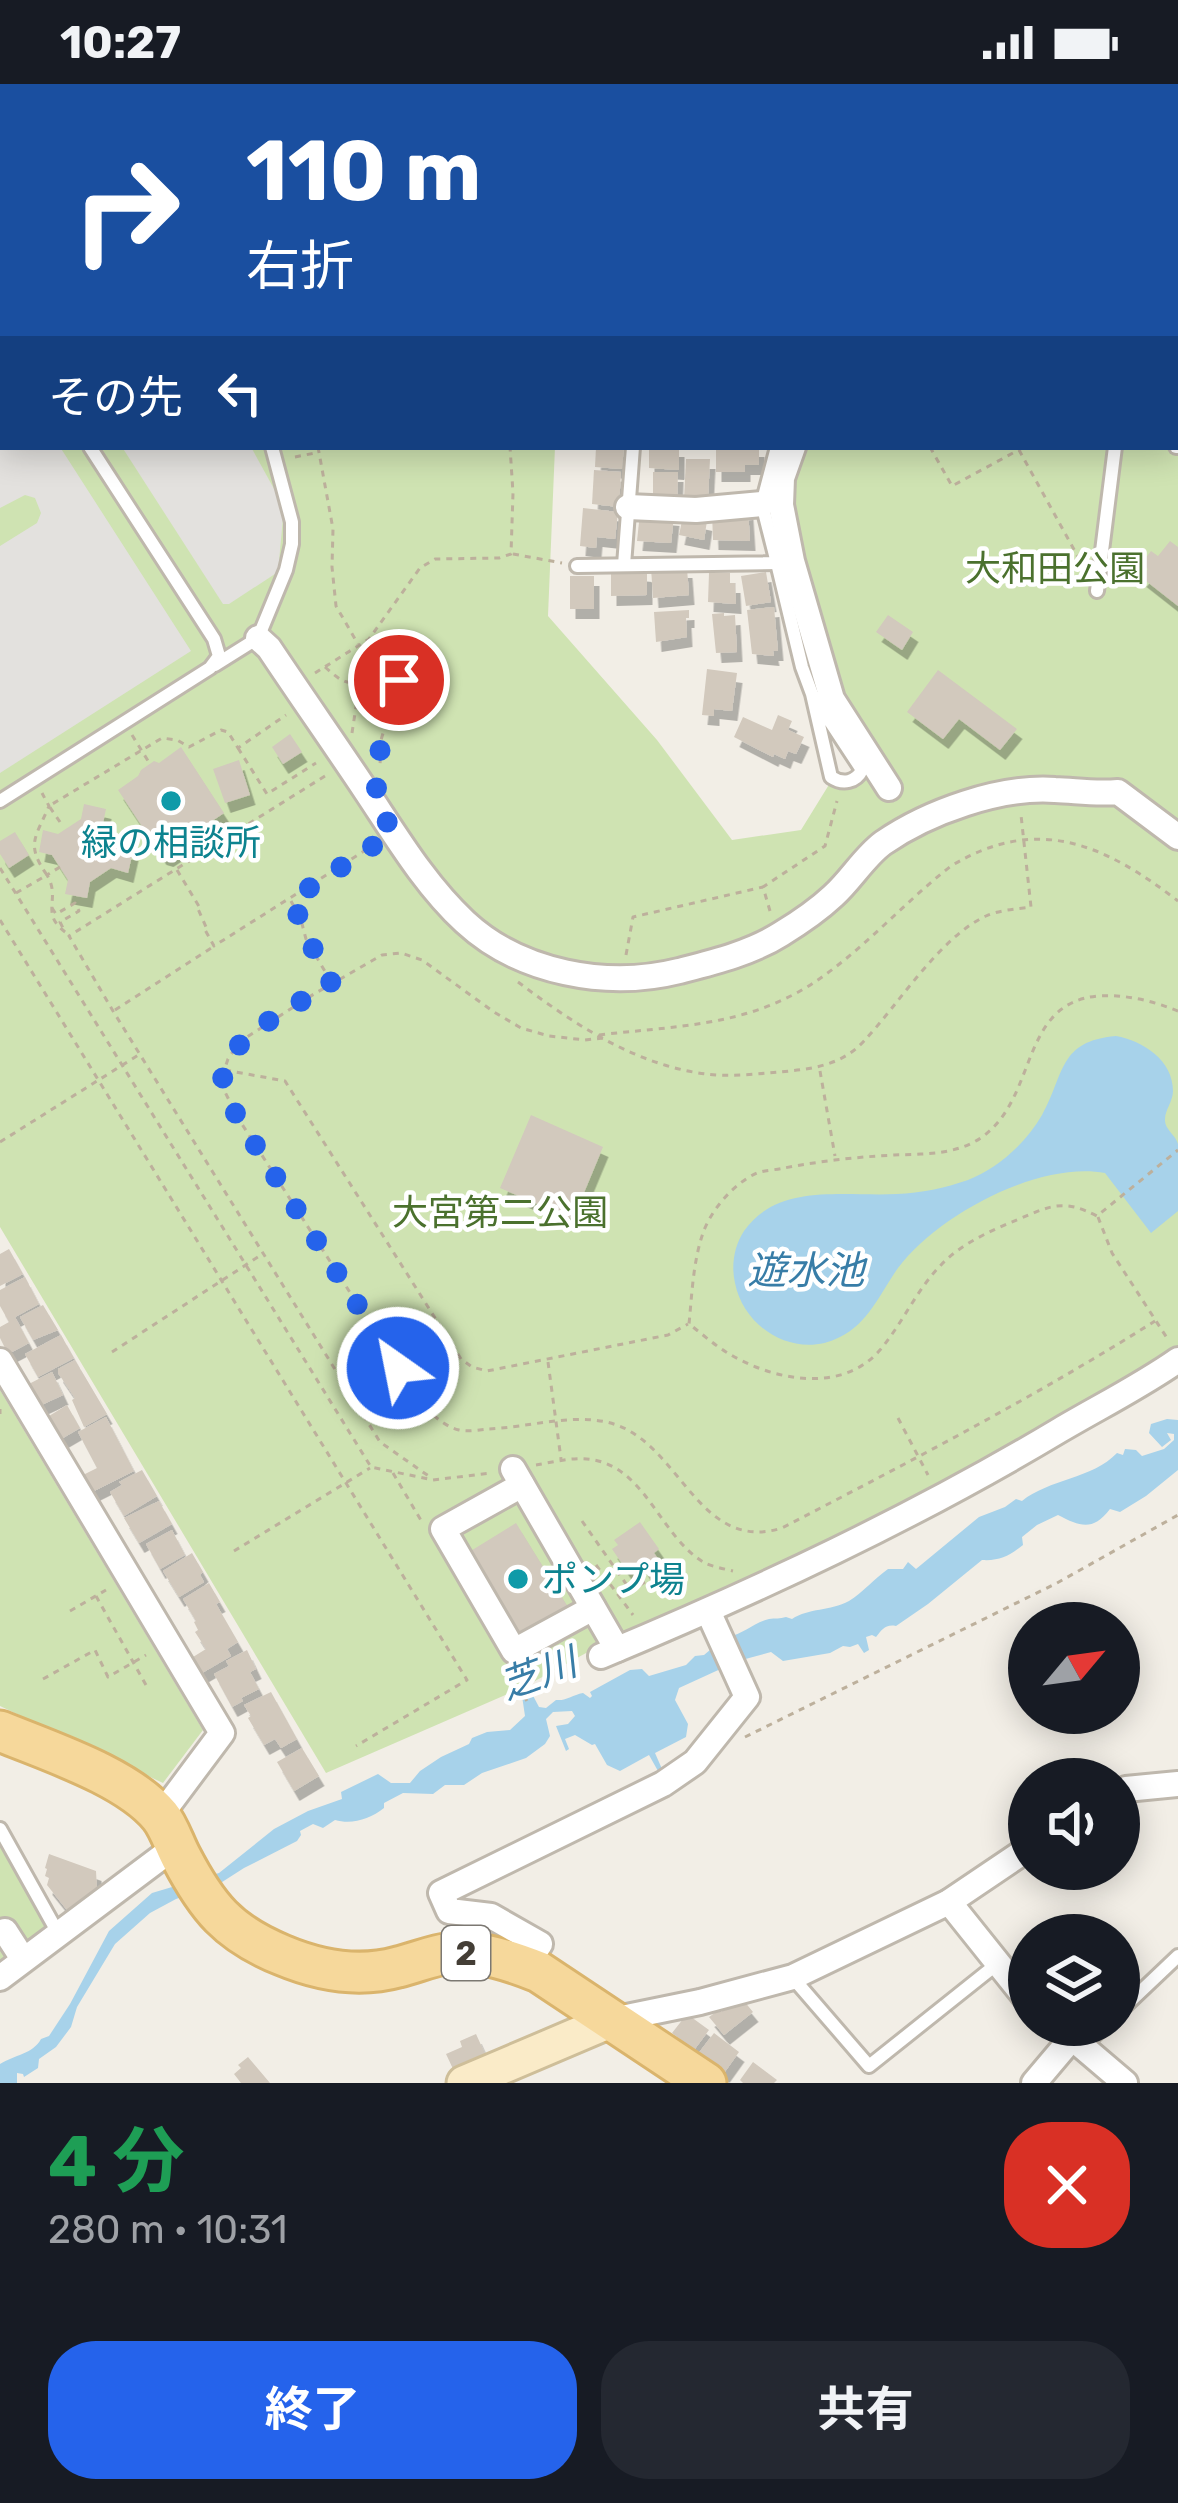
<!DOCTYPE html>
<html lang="ja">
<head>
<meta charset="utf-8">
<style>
  body { margin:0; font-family:Rubik,"Noto Sans JP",sans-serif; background:#242831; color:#f1f3f6; height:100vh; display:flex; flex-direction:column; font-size:45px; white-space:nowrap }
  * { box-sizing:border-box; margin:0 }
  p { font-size:39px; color:#9ea1a6 }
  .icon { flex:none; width:66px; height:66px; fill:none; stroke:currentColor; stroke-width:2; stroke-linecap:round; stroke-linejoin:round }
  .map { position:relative; height:1999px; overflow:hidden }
  .panel { display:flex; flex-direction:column; background:#171b24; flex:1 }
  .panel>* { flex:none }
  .guide { position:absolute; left:0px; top:0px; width:1179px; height:366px; box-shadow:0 6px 30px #0003; background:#1a4fa0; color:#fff; overflow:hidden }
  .needle { width:78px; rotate:61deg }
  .buttons { position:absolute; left:1008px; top:1518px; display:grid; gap:24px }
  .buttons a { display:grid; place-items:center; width:132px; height:132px; border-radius:50%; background:#171b24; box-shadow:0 6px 30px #0003; font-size:60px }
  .pin { position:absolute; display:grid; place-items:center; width:102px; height:102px; color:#fff; margin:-51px; border:6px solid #fff; border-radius:50%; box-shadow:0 3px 12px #0007 }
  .me { position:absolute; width:132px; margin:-66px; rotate:327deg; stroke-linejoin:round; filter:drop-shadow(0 0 9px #0008) }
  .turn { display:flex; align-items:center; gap:42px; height:252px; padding:0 48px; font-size:54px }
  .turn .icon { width:156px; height:156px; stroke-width:2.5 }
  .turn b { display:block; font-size:84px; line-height:102px }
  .then { display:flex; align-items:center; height:114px; padding:0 48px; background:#0003; gap:24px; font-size:45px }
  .round { display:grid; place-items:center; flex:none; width:126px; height:126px; border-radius:48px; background:#242831 }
  .headline { display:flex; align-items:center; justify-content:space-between; height:204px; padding:0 48px }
  h1 { font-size:72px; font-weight:700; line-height:90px; color:#1e9e55 }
  .button { display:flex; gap:24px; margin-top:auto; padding:24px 48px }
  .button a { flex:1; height:138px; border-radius:48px; background:#2563eb; color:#fff; font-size:48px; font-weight:700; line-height:138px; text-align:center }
  .button a+a { background:#242831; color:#f1f3f6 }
  .status { display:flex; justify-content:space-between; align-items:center; height:84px; padding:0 60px; background:#171b24; direction:ltr }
  .status svg { height:33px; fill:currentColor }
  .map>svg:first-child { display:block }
  .green { fill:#cfe3b2 }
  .parking { fill:#e3e1de }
  .water { fill:#a7d2ea }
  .building { fill:#d2c9bd; filter:url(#shadow) }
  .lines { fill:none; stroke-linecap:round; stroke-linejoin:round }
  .lane-casing { stroke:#bfb8ad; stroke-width:18 }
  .street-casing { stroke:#bfb8ad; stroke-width:30 }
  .secondary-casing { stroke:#cebe99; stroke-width:39 }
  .primary-casing { stroke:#dab46c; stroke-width:45 }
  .path { stroke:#bdb09c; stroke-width:3; stroke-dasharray:6 6; stroke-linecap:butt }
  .lane { stroke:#fff; stroke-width:12 }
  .street { stroke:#fff; stroke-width:24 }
  .secondary { stroke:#faebc8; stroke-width:33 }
  .primary { stroke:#f6d89b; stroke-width:39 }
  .route { stroke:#2563eb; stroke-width:21; stroke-dasharray:0 37.8 }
  .culture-dot { fill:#0f9aa8; stroke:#fff; stroke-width:4.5 }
  .labels { text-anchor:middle; stroke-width:9; stroke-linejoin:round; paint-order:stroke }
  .shield { fill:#fff; stroke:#7c7872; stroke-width:3 }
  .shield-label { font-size:33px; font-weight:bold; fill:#443e36 }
  .park-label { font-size:36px; fill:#4b712e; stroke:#fff }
  .culture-label { font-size:36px; fill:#0d838f; stroke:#fff }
  .water-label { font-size:39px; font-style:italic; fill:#387da7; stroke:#fff }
</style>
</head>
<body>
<div class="status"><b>10:27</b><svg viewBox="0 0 49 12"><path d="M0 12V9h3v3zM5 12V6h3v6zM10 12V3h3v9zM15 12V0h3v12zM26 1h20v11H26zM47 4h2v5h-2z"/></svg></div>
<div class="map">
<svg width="1178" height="1999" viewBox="0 0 1178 1999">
  <defs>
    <filter id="shadow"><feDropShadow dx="5.5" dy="10" stdDeviation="0" flood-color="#0004"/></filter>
  </defs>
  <rect width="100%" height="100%" fill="#f2eee6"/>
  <!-- green -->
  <g class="green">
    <path d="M1027,0H1178V1266L784,1492L608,1557L524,1603L326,1689L0,1143V119H3V363H555L548,532L657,656L732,756L801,746L830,699C845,705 857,704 867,690L820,563L788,399L802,363H1176V3H1026Z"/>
    <polygon points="0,1306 203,1646 163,1699 0,1622"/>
    <polygon points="0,1759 49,1847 0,1887"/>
  </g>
  <!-- parking -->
  <g class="parking">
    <polygon points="0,271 3,274 3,363 60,363 191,567 0,689 0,462 37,439 41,429 35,414 25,411 0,424"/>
    <polygon points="122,363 251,363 284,423 278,488 229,520 223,520"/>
  </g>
  <!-- water -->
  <g class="water">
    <path d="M1116,952C1143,957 1173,976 1173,1007C1173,1017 1165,1026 1165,1035C1164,1045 1176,1051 1178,1060C1178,1077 1178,1108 1178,1127L1151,1149L1105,1089C1038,1077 938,1131 898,1184C880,1209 869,1239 840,1253C796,1276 744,1245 735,1199C731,1182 734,1162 744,1147C778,1098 845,1113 897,1110C921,1109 945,1104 968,1096C998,1084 1026,1059 1042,1031C1065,990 1058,957 1116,952Z"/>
    <path d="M1167,1335L1178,1336V1386L1146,1412L1120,1428L1110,1425C1093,1447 1081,1443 1058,1431L1037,1441L1022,1453L1023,1461C1009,1472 1000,1477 982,1476L928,1520L896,1542C885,1540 882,1546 876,1553L872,1551L866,1553L869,1566L864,1569L858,1560L850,1563L843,1562L830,1569L783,1577L771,1568L738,1577L679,1604L675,1616L688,1640L686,1653L655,1669L662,1685L658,1687L649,1671L620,1687L607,1681L595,1660L592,1661L575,1651L565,1655L569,1665L566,1667L556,1642L568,1640L575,1632L572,1627L553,1628L546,1635L550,1652L545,1660L526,1674L482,1689L464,1701H445L433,1710L403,1709L384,1719V1724C370,1735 352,1741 335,1736L323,1744L313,1740L300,1747L301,1751L297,1757L244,1784L219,1800L176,1815L150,1829L115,1860L77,1923L71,1943L56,1963L39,1975L38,1984L24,1993L23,1990L17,1989V1999H0V1980C14,1971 33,1970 41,1955L49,1952L70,1920L109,1847L152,1809L219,1789L274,1745L308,1727L342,1715L341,1708L378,1690L391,1699H410L420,1687L441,1673L469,1660L472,1654L487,1648L510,1646L525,1632L522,1612L530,1606L539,1623L546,1624L556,1616C567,1617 572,1611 583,1609L590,1614L592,1612L590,1608L630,1586L642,1585L649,1592L686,1581L695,1572L704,1571L710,1566L716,1570L728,1553C743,1550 755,1538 769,1535C775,1534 780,1535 786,1533L792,1535C809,1524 830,1527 849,1517C862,1509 875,1494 888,1485H903L908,1478L916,1485L979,1433L1005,1423L1016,1415L1022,1417C1049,1395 1092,1395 1117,1369L1123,1371L1125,1365L1136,1366L1142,1372L1164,1365L1174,1356V1350L1167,1349L1171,1356L1162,1363L1149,1349L1151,1340Z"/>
  </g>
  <!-- building -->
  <g class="building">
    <polygon points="596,363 624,363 622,385 595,383"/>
    <polygon points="649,363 679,363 679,386 649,384"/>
    <polygon points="716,363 759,363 759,381 745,381 745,388 716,388"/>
    <polygon points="686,375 710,375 708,415 684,415"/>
    <polygon points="594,386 621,388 619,423 592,420"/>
    <polygon points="653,388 678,388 677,420 653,414"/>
    <polygon points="583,424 618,428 615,455 597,453 596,464 580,462"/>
    <polygon points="748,426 750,457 713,456 712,429"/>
    <polygon points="640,429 674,432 671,459 637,457"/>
    <polygon points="683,432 707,437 704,456 679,451"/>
    <polygon points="1170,457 1178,463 1178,522 1141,493 1148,485 1141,480 1151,467 1158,472"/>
    <polygon points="651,484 687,484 689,511 653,514"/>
    <polygon points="611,485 647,488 647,511 611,512"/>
    <polygon points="766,488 771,518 746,522 741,492"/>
    <polygon points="709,489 730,489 730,499 735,499 736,520 708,518"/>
    <rect x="570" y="492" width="24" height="33"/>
    <polygon points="774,523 778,567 773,567 774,572 752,570 747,526"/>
    <polygon points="689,526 689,534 686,534 687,553 656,558 654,528"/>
    <polygon points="724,529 724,532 735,531 737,568 716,569 712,530"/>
    <polygon points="888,531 913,548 902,566 876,548"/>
    <polygon points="707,585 737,589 732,627 714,625 714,632 702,631"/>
    <polygon points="938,586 1017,645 1000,666 959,635 943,655 907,628"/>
    <polygon points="778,631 792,637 788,646 804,653 796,670 788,667 785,675 774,670 773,673 734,653 743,633 772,646"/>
    <polygon points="290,650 302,668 283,680 272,663"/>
    <polygon points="181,663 224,729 187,754 186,761 168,773 161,771 118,706 138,692 141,686 154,677 159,679"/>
    <polygon points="239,676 250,711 225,719 213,685"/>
    <polygon points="84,720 106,725 102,744 114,763 133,767 128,789 111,784 90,798 87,814 65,810 68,796 52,771 39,768 43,746 58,750 81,735"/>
    <polygon points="15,748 29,771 9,784 0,770 0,757"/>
    <polygon points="531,1031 603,1063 573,1135 500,1104"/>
    <polygon points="9,1165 23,1190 0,1202 0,1170"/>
    <polygon points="25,1193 39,1220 15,1233 29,1259 8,1270 0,1254 0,1243 9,1238 0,1222 0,1206"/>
    <polygon points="43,1221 58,1246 33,1256 20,1233"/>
    <polygon points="61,1251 74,1274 38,1293 25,1270"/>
    <polygon points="75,1276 107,1330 84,1343 72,1316 75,1314 58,1289 58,1285"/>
    <polygon points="52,1288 63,1311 37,1323 27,1301"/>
    <polygon points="67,1321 80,1344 56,1358 50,1348 56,1344 49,1332"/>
    <polygon points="106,1333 134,1387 92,1408 83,1391 97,1384 78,1348"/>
    <polygon points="142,1386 157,1412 124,1432 110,1408 122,1401 119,1398"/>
    <polygon points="159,1417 172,1440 139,1459 124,1434"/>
    <polygon points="640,1438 659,1465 654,1469 659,1476 645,1486 640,1478 627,1487 612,1465 618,1461 614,1456"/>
    <polygon points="516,1439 568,1523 520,1552 469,1468"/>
    <polygon points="172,1446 185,1471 160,1485 146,1460"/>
    <polygon points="192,1469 203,1488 200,1491 204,1498 179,1513 163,1487"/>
    <polygon points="209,1499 220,1518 216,1520 238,1558 227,1565 231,1572 202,1589 193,1573 206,1565 195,1548 198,1546 194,1538 196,1537 183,1515"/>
    <polygon points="247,1566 256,1585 250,1588 259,1605 241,1614 243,1617 232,1623 214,1590 229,1582 226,1577"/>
    <polygon points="271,1608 297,1655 281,1664 275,1655 264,1661 248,1634 251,1632 244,1621"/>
    <polygon points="302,1664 319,1692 294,1707 277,1678"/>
    <polygon points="49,1770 96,1787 97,1805 67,1826 47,1801 49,1794 45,1792 47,1785 45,1784"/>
    <polygon points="744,1917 753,1928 724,1951 709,1933 719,1926 721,1928 728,1923 730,1925"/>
    <polygon points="687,1930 709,1946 694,1966 672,1949"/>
    <polygon points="714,1949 739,1968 724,1989 698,1970"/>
    <polygon points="476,1950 486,1972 454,1987 446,1970 462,1963 460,1957"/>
    <polygon points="248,1973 270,1999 241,1999 234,1990 241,1984 238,1981"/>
    <polygon points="753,1978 777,1996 774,1999 743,1999 740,1996"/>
  </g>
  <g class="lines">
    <defs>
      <g id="lane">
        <polyline points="1117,3 1117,0"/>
        <polyline points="0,109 3,109"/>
        <polyline points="0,179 3,178"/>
        <polyline points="0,224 3,229"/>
        <polyline points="1176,363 1178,363"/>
        <path d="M777,479L802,583L812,610L862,686C856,698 843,701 831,693L812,610"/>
        <polyline points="624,481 633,363"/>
        <polyline points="577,482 777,479 762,420 777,363"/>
        <polyline points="1097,507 1115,363"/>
        <polyline points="215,581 258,554 286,486 292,460 292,438 272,363"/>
        <polyline points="0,717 210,584 219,572 214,555 90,363"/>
        <polyline points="0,1745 58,1849"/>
        <polyline points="793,1894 869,1982 997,1880"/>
        <polyline points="1119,1928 1178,1872"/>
        <polyline points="1083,1962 1106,1941"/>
      </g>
      <g id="street">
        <polyline points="308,0 311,3"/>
        <polyline points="663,0 665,3"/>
        <polyline points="782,0 784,3"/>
        <polyline points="556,3 560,0"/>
        <polyline points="755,3 758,0"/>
        <polyline points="807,3 810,0"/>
        <polyline points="955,3 956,0"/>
        <polyline points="1008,3 1009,0"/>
        <polyline points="0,63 3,64"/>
        <polyline points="793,363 782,394 781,421 792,477 832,615 889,704"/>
        <polyline points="628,423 696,426 762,420"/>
        <path d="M258,554L269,564C301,612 334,659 366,707C396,752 425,801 465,838C520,889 607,905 679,887C714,878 751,869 781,850C799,839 818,826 833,812C851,796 864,773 883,759C928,728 1000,702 1055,706C1078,707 1094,710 1118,708L1178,753"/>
        <polyline points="0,1277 222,1649 160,1732"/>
        <polyline points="513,1385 617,1565"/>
        <polyline points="522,1401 443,1445 514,1567 593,1524"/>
        <path d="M601,1572C759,1506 913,1434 1060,1346C1099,1323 1141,1302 1178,1276"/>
        <polyline points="1119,1709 1126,1705 1178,1700"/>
        <polyline points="949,1818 1029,1918"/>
        <polyline points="0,1849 5,1847 23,1875"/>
        <polyline points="525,1882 540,1860 491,1832 449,1827 441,1809 663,1700 695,1678 747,1613 708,1527"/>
        <polyline points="0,1894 176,1762"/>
        <polyline points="612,1936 700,1918 793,1893 949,1818 1029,1764"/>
        <polyline points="1057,1941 1125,1999"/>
        <polyline points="1034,1999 1072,1954"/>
      </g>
      <polyline id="secondary" points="464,1999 612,1936"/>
      <path id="primary" d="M0,1647C48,1667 127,1692 160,1732C169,1743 174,1760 181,1773C207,1823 228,1849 282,1871C320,1887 358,1894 398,1883C415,1879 433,1871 451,1869C482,1867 511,1877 539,1888L706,1999"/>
    </defs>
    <!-- lane casing -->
    <use href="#lane" class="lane-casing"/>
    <!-- street casing -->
    <use href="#street" class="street-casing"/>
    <!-- secondary casing -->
    <use href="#secondary" class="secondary-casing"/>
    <!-- primary casing -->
    <use href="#primary" class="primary-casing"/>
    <!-- path -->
    <g class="path">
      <polyline points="318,363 333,445 332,483 336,522 358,560"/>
      <polyline points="930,363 952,402 1024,363"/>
      <polyline points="1019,366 1082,480"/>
      <polyline points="295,373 315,369"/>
      <polyline points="513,470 562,479"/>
      <polyline points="365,560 397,584 399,596 381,656 380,682"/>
      <path d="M325,583C344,600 349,603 374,593L392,603"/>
      <polyline points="315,589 369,555 420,484 435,475 499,474 511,470 513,409 510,363"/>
      <polyline points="374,595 375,615"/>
      <polyline points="352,649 357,616 365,613 388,626"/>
      <polyline points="132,651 150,680"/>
      <polyline points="238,664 267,710 316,679"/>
      <polyline points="325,692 69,852 113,927 380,1358 430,1393"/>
      <polyline points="60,738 49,722 162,654 177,656 189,663 221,646 228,648 238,664 286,631"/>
      <path d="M60,783L47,791C62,816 38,830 68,850"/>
      <polyline points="0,784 371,1383 433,1396 491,1389"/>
      <polyline points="177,786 200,824 198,825 206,843 204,844 214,862 372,762"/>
      <path d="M16,809L47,791C25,760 36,753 49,722L42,709"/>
      <polyline points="291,817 301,836 306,855 330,896"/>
      <polyline points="52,824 56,830 75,819 79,827 60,838 63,844"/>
      <polyline points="770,827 763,803 825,762 837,717"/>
      <polyline points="0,836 467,1596 356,1662"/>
      <polyline points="626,871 633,833 763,803"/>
      <path d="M518,898C574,940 635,981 706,990C729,993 756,990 780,988C811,985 841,982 864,957C898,921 940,853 986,832C999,826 1017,825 1031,823L1021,731"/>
      <polyline points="115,926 213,863"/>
      <path d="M1178,927C1153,917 1125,910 1098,912C1019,919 1038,1014 982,1053C957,1071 924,1070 894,1071C856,1073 821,1077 784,1084C776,1086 765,1086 757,1089C734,1099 711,1126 703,1149C693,1178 692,1210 689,1240C701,1249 713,1260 726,1268C771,1296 841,1311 880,1266C902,1240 916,1207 940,1182C960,1160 992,1146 1019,1135C1052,1121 1064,1115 1097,1132L1178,1066"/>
      <path d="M599,951C673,942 741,943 807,903C860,870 902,820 951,782C1037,730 1104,760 1178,817"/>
      <path d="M603,954L585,956L549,952L521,944L494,928L422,876L401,869L382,871L314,910L247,953L236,963L228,975L222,993L225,1008L238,1034L421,1319C432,1330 443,1342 459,1346C467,1348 478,1346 487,1345C531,1344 585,1324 626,1345C684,1375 704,1468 782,1444C909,1378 1035,1313 1155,1237"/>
      <polyline points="225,986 285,997 461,1275 472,1283 487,1287 668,1251 688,1240"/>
      <polyline points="820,987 835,1072"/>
      <polyline points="0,1058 140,970"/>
      <polyline points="1098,1133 1112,1169 1167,1254"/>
      <polyline points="112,1268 261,1171"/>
      <polyline points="548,1278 561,1375"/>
      <polyline points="0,1325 0,1330"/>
      <polyline points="898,1334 928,1391"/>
      <path d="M536,1381C554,1378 576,1372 594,1376C647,1386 661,1454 705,1479C713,1483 725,1485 733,1487"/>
      <polyline points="393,1389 422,1438"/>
      <polyline points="582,1437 631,1507 670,1482 664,1472"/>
      <polyline points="234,1467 370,1384"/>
      <polyline points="596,1481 633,1531"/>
      <polyline points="96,1512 146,1601"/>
      <polyline points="70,1527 106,1506"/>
      <polyline points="512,1591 528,1619"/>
      <polyline points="43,1595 95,1566 108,1593 146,1571"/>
      <polyline points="745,1653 1057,1499 1178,1431"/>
    </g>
    <!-- lane -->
    <use href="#lane" class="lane"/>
    <!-- street -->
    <use href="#street" class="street"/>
    <!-- secondary -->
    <use href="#secondary" class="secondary"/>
    <!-- primary -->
    <use href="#primary" class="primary"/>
  </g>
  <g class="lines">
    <!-- route -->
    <path class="route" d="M398,1284L238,1034C231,1020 221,1006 223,990C227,954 302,917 332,900C313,869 306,846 291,816L394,748L375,720L381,656L399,596"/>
  </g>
  <!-- markers -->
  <g class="culture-dot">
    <circle cx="171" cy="717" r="12"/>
    <circle cx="518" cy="1495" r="12"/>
  </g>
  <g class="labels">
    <!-- shield labels -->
    <rect class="shield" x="442" y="1842" width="48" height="54" rx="9"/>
    <g class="shield-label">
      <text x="466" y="1881">2</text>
    </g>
    <!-- park labels -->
    <g class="park-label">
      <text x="1055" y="497">大和田公園</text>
      <text x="500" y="1141">大宮第二公園</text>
    </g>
    <!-- culture labels -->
    <g class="culture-label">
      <text x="171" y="771">緑の相談所</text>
      <text x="542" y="1508" text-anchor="start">ポンプ場</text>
    </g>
    <!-- water labels -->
    <g class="water-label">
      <text x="806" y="1200">遊水池</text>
      <text transform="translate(538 1589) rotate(-20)" y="14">芝川</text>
    </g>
  </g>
</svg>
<div class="buttons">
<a><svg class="needle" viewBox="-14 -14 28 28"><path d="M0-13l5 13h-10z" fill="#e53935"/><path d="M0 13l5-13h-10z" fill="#9ea1a6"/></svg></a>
<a><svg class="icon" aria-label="sound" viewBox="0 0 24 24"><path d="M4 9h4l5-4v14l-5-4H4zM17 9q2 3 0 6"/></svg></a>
<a><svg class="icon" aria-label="layers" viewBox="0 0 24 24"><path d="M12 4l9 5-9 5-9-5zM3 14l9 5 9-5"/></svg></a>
</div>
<div class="pin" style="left:399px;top:596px;background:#d93025"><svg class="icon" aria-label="arrive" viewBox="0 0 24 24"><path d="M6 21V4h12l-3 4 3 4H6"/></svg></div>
<svg class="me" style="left:398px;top:1284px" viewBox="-20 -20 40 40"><circle r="17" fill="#2563eb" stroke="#fff" stroke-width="3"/><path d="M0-11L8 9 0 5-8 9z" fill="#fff"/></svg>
<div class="guide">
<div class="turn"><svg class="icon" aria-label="right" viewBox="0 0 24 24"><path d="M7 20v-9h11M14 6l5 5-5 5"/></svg><div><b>110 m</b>右折</div></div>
<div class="then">その先<svg class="icon" aria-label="left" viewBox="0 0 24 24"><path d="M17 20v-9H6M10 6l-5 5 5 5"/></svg></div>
</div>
</div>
<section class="panel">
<div class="headline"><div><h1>4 分</h1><p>280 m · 10:31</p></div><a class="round" style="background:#d93025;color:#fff"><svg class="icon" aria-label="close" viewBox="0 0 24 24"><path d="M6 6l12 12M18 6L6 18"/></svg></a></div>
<div class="button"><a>終了</a><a>共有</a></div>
</section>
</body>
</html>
